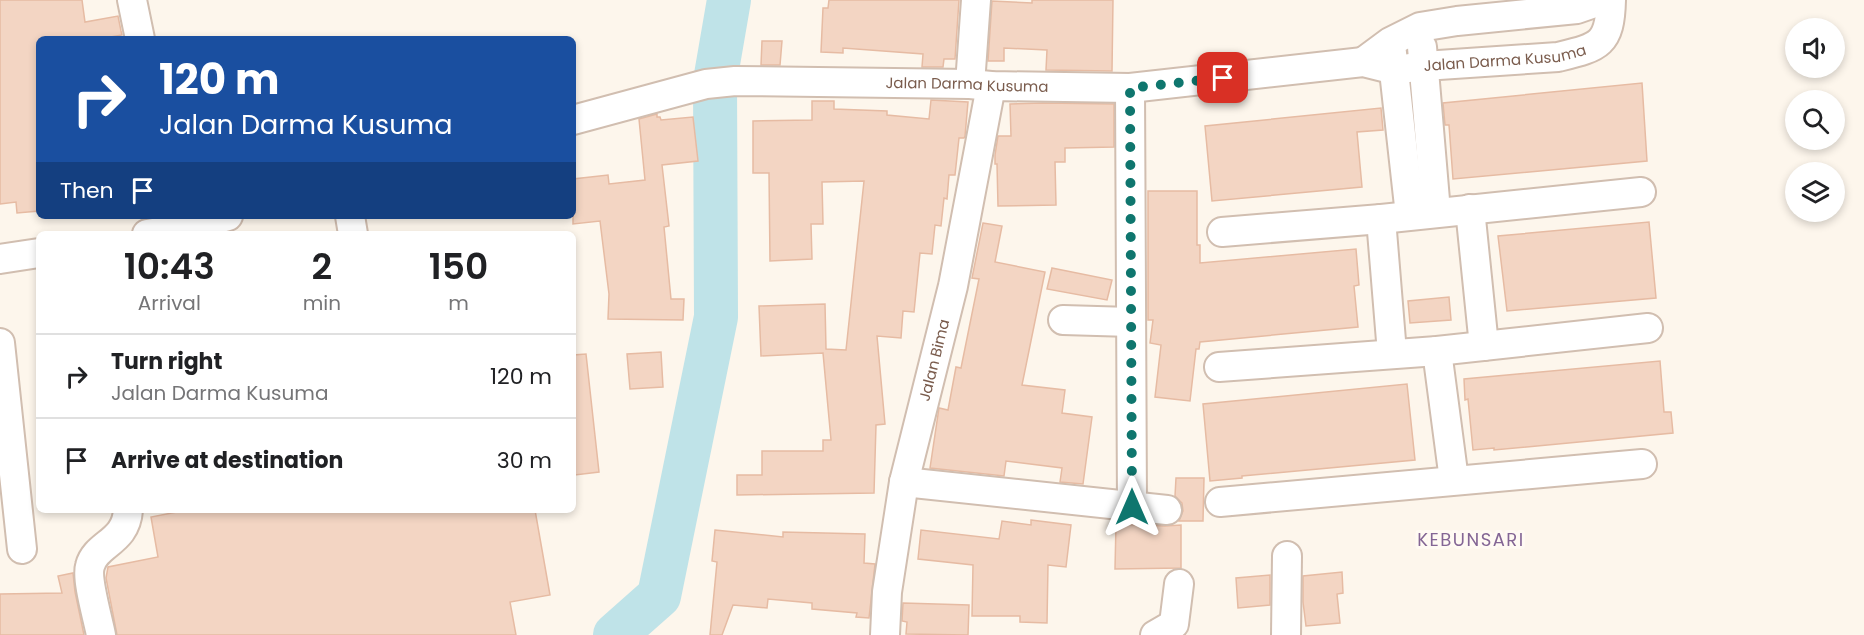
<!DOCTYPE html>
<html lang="en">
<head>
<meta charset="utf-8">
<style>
  body { margin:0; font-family:Poppins,sans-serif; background:#f2f2f2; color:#202124; height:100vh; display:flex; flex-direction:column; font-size:22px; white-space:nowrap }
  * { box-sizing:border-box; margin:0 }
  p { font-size:20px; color:#757577 }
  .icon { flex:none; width:33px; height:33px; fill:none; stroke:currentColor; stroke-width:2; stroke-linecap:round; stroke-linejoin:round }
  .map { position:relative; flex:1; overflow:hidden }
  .details { position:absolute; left:36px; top:231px; width:540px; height:282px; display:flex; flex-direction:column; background:#fff; border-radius:9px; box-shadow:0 3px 9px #0003 }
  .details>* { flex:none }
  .hud { position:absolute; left:36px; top:36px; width:540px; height:183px; border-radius:9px; box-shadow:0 3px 9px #0003; background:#1a4fa0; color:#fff; overflow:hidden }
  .controls { position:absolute; left:1785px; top:18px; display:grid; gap:12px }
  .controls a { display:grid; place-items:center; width:60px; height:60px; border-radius:50%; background:#fff; box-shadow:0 3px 9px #0003; font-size:30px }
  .pin { position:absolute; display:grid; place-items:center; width:51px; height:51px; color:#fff; margin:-26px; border-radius:12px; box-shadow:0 3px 9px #0006 }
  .me { position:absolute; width:66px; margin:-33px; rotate:0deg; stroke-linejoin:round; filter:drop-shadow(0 0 4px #0008) }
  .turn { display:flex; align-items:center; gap:21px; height:126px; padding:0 24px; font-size:27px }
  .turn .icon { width:78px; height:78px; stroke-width:2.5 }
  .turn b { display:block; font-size:42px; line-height:51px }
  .then { display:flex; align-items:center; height:57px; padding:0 24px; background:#0003; gap:12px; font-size:22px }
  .eta { display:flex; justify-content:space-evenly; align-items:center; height:102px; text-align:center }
  .eta b { font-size:36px; font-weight:600; line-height:42px }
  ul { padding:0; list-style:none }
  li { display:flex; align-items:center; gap:18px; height:84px; padding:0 24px; border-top:2px solid #e0e0e0 }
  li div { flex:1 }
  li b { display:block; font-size:22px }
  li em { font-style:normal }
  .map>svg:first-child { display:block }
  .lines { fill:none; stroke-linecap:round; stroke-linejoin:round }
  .river { stroke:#bfe3e8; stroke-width:44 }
  .building { fill:#f3d5c3; stroke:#e6bba3; stroke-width:1.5 }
  .minor-casing { stroke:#d1beb0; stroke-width:32 }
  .minor { stroke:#fff; stroke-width:28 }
  .route { stroke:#0f766e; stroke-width:10; stroke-dasharray:0 18 }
  .labels { text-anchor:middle; stroke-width:6; stroke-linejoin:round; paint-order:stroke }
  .street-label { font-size:15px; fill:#7a5c4d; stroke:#fffaf3 }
  .quarter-label { font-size:18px; letter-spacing:1.5px; fill:#846695; stroke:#fffaf3 }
</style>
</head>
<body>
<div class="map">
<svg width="1864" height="635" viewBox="0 0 1864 635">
  <rect width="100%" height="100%" fill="#fdf6ec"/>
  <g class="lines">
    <!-- river -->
    <polyline class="river" points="615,635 659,596 716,317 715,81 729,0"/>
  </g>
  <!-- building -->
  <g class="building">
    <polygon points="0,0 82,0 85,22 118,16 121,31 122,35 99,39 39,39 39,211 17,213 16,202 0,204"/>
    <polygon points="829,0 959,0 955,59 944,59 943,67 922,67 923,54 843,48 843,53 821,52 823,8 828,8"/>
    <polygon points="1032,0 1113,0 1112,71 1046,70 1047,50 1004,48 1004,61 988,61 992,1 1032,3"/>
    <polygon points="762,41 782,41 780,65 761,65"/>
    <polygon points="1642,83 1647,161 1453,179 1449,125 1445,125 1443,103"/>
    <polygon points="931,100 968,102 965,136 964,138 959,138 955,175 949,175 947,199 944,198 941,226 935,225 932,254 920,253 914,312 903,311 901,338 877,336 885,424 876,425 874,493 737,495 737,475 762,475 762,451 823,451 823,440 831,440 823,353 761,356 759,306 825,304 826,349 846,350 864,181 822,182 823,224 811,224 812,259 770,261 769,173 753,173 753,121 812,120 812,101 834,101 834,109 887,111 887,115 929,119"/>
    <polygon points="1043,103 1114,104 1114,147 1065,148 1065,162 1055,162 1056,205 998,206 997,164 995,164 995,155 998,136 1011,136 1010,104"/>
    <polygon points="1381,108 1383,130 1357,132 1362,187 1212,201 1205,126"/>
    <polygon points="657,114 657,117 660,117 661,120 693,117 698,161 662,165 669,226 664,227 671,299 684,299 683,320 608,319 609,294 600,221 573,224 573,179 608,175 609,184 645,180 639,119"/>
    <polygon points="1148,191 1197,191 1197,245 1200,245 1200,263 1356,249 1359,285 1354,286 1358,327 1200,342 1199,349 1196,349 1190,401 1155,397 1161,345 1150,343 1153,320 1148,320"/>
    <polygon points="1649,222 1656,298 1507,311 1498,236"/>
    <polygon points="983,223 1002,226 995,262 1045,272 1022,385 1065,390 1062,413 1092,417 1083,484 1060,482 1062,468 1006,461 1004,476 930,468 939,408 948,410 956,367 961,368 979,279 972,278"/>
    <polygon points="1052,268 1112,280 1107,300 1047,289"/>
    <polygon points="1449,297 1451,320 1410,323 1408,301"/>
    <polygon points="661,352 663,387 630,389 627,354"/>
    <polygon points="586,354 599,472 575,475 573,355"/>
    <polygon points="1660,361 1664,412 1671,412 1673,433 1494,450 1494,448 1473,450 1468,399 1465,400 1464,379"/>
    <polygon points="1407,384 1415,460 1242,476 1242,478 1210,481 1203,404"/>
    <polygon points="1176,478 1204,478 1203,521 1179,521 1183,511 1182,503 1175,496"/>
    <polygon points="187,510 535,510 550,595 510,602 516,635 117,635 106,578 108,567 158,557 151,517"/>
    <polygon points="1031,520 1071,525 1066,567 1048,565 1047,623 1020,622 1020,616 972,616 973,565 918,559 921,530 999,539 1002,521 1031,525"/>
    <polygon points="1116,524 1165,526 1181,525 1181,568 1115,569"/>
    <polygon points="715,530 783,537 783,532 865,534 864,563 875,564 869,618 856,617 857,613 812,609 812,603 768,599 767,608 733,605 722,635 710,635 717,562 712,561"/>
    <polygon points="1342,572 1343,593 1337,594 1340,623 1306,626 1303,602 1303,576"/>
    <polygon points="73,573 75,592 84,635 0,635 0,594 62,593 58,576"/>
    <polygon points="1270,575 1270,605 1238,608 1236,578"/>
    <polygon points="903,603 969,605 968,635 906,634 907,622 902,621"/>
  </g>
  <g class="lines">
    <defs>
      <g id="minor">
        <polyline points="132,0 140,39"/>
        <polyline points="1422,47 1436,212"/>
        <polyline points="1392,53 1410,215"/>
        <polyline points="1363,62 1390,42 1420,27 1457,21 1577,9 1603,0"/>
        <polyline points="970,84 976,0"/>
        <polyline points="1130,88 1132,506"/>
        <path id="s1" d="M573,120L706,84L735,81L970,84L991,86L1130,88L1363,62L1395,70L1424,66L1558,57C1599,47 1610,45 1611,0"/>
        <polyline points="1470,209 1484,346"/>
        <polyline points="350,216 353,234"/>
        <polyline points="1381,219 1392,353"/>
        <polyline points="1222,232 1381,219 1641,192"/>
        <polyline points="147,234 189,227 228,216"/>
        <polyline points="0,259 39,253"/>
        <polyline points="1063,320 1131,322"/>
        <polyline points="0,343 22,549"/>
        <polyline points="1437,351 1454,480"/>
        <polyline points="1219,367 1437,351 1648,328"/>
        <polyline points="904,482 1167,510"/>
        <polyline points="1220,502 1642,464"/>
        <path d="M101,635C98,619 86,579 90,566C96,543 126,543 128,510"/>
        <path id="s2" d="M885,635L887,592L904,482L953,286L991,86"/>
        <polyline points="1155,635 1174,624 1179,584"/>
        <polyline points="1286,635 1287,556"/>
      </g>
    </defs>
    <!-- minor casing -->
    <use href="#minor" class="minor-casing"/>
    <!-- minor -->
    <use href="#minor" class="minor"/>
  </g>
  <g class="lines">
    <!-- route -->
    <polyline class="route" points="1132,507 1130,88 1223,78"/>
  </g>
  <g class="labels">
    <!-- street labels -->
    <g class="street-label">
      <text dy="5" stroke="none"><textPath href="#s1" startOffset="940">Jalan Darma Kusuma</textPath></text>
      <text dy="5" stroke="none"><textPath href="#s1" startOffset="399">Jalan Darma Kusuma</textPath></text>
      <text dy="5" stroke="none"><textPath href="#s2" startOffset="280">Jalan Bima</textPath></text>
    </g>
    <!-- quarter labels -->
    <g class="quarter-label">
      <text x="1471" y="546">KEBUNSARI</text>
    </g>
  </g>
</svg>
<div class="controls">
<a><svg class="icon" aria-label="sound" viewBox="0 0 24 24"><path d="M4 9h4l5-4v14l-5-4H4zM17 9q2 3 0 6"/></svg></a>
<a><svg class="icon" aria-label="search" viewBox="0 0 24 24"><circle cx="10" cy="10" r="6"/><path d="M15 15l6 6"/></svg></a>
<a><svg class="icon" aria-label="layers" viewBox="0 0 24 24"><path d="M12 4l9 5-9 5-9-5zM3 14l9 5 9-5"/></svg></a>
</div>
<div class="pin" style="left:1223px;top:78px;background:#d93025"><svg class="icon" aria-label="arrive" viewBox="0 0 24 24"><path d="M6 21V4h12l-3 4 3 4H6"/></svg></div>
<svg class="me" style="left:1132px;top:507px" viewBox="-20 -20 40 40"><path d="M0-17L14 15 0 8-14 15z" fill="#0f766e" stroke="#fff" stroke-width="4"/></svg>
<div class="hud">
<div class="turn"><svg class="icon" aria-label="right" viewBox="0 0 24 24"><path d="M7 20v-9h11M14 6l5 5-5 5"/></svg><div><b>120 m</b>Jalan Darma Kusuma</div></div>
<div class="then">Then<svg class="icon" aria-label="arrive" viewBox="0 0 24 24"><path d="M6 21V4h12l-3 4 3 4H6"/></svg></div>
</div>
<section class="details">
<div class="eta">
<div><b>10:43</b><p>Arrival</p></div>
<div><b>2</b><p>min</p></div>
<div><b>150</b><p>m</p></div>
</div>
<ul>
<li><svg class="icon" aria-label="right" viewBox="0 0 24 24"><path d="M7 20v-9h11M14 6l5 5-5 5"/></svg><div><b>Turn right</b><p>Jalan Darma Kusuma</p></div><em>120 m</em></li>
<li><svg class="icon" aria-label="arrive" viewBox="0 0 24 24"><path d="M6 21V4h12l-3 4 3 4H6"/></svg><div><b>Arrive at destination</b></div><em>30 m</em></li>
</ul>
</section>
</div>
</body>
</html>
